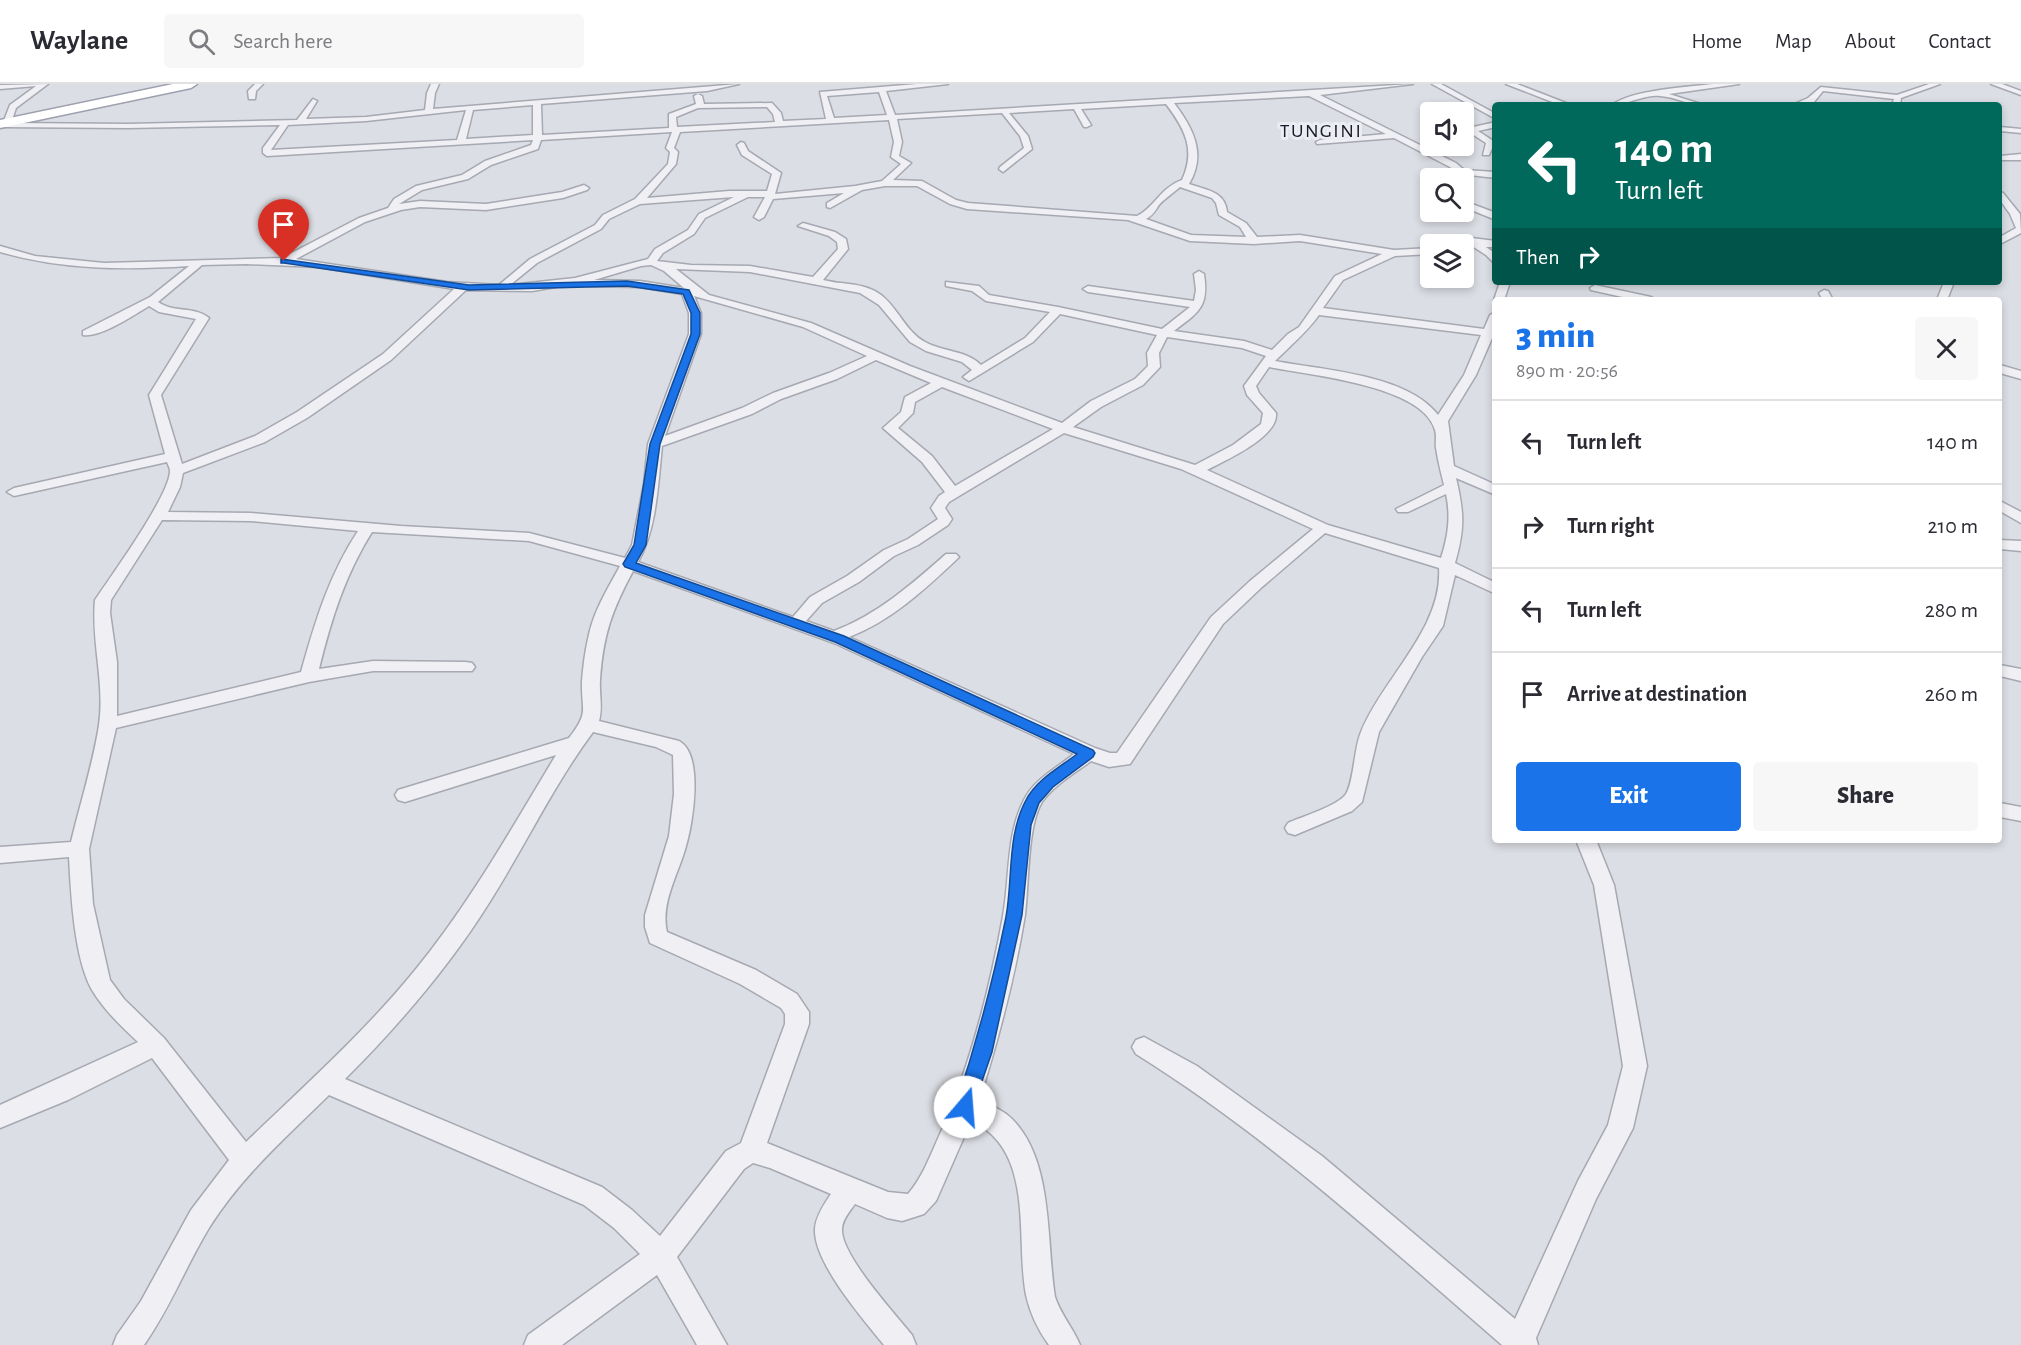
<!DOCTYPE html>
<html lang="en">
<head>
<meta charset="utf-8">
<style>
  body { margin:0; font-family:"Alegreya Sans",sans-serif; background:#f7f7f7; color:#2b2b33; height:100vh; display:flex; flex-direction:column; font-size:22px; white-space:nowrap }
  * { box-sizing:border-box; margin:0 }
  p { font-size:20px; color:#7c7c81 }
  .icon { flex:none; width:33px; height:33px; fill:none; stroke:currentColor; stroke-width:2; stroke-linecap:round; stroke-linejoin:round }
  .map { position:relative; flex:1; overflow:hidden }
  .drawer { position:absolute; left:1492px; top:213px; width:510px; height:546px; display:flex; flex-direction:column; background:#fff; border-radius:6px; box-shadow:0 3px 9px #0003 }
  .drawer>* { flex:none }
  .hud { position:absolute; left:1492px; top:18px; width:510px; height:183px; border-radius:6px; box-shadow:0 3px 9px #0003; background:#00695c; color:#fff; overflow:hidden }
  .controls { position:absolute; left:1420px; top:18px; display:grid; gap:12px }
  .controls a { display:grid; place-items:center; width:54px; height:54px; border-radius:6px; background:#fff; box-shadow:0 3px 9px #0003; font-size:30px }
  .pin { position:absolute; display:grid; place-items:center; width:51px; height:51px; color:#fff; margin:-62px -26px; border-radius:50% 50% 50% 0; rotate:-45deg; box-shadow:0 0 6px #0007 }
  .pin .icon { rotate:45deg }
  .me { position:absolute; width:66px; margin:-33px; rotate:18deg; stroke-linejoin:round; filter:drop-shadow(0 0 4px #0008) }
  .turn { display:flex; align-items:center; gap:21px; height:126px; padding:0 24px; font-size:27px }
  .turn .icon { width:78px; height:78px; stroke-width:2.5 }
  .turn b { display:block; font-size:42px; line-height:51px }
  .then { display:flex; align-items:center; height:57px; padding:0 24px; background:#0003; gap:12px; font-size:22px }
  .round { display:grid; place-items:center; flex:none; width:63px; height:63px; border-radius:6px; background:#f7f7f7 }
  .overview { display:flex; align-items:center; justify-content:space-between; height:102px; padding:0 24px }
  h1 { font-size:36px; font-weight:800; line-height:45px; color:#1a73e8 }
  .primary-button { display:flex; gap:12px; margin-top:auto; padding:12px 24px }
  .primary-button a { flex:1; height:69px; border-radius:6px; background:#1a73e8; color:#fff; font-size:24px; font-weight:800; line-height:69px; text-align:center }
  .primary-button a+a { background:#f7f7f7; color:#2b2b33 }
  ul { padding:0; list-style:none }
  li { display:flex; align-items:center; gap:18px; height:84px; padding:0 24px; border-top:2px solid #e1e1e2 }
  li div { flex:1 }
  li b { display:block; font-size:22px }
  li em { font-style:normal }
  header { display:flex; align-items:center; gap:36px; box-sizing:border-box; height:84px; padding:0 30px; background:#fff; border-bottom:2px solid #e1e1e2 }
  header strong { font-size:28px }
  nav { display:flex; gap:33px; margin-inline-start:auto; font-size:21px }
  .search { width:420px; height:54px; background:#f7f7f7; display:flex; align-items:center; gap:15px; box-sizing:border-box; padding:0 21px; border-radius:6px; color:#7c7c81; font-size:22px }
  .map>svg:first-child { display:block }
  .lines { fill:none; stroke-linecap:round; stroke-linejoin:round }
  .minor-casing { stroke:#a6a8b2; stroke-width:3 }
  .primary-casing { stroke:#9da0af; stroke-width:3 }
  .minor { fill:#efeff4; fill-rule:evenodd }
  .primary { fill:#fff; fill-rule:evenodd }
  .route { fill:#1a73e8; stroke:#114b97; stroke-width:1.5 }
  .labels { text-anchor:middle; stroke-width:6; stroke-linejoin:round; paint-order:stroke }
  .far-quarter-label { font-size:20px; letter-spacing:1.5px; fill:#1a1b2b; stroke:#ebedf3 }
</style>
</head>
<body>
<header>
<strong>Waylane</strong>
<div class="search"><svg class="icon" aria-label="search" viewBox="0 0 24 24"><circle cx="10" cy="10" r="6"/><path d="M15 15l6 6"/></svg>Search here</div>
<nav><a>Home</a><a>Map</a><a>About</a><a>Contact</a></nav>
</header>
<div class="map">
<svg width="2021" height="1261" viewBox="0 0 2021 1261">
  <rect width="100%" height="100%" fill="#dcdee5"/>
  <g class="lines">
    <defs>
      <g id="minor">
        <path d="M48,0L16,24L11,39L128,40L297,36L313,15L317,17L306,35L366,33L425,26L427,9L431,0H439L435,9L433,25L739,0L707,7L541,20L542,51L669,44V30L696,20L694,12L698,10L702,12L704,20L772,19L781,29L783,37L826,35L820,8L917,0H948L886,7L895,31L1413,0L1320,11L1456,79L1464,86L1496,88V94L1469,91L1464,96V94H1459L1460,92L1450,83L1394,54L1317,60L1316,58L1320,56L1386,50L1309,12L1174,19C1193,44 1207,70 1189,100C1206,106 1225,107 1227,128L1246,139L1257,153L1300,151L1394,166L1431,164V170L1395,172L1343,196L1323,224L1484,245L1490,231L1496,228V245L1476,291L1448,337L1454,382L1496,401V411L1456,394C1464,428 1465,444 1455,479L1496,499V510L1455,491L1443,542L1422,573L1379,648L1362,718L1352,727L1295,751L1288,749L1285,744L1288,739C1301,733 1338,722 1346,710C1354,697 1354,664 1361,648C1383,594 1443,544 1439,484L1325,449L1262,503L1223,540L1130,680L1109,683L1091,677C1075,689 1054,701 1042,718C1027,742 1029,801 1025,831C1015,893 998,957 979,1017C991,1021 1003,1026 1012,1035C1054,1077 1046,1158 1055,1213C1061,1231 1073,1244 1080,1261H1049C1038,1246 1030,1229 1026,1211C1015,1154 1036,1066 971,1037L936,1117L924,1130L902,1137L887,1134L855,1120C850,1127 842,1136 842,1145C840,1170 895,1230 912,1251L916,1261H884C863,1235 816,1181 815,1148C814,1135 824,1120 831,1110L770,1084L753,1079L744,1085L677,1173L727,1261H697L657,1191L562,1261H524L528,1251L640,1170L614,1144L584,1121L329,1011C286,1053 241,1093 209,1144C186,1182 170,1224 144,1261H113L117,1251L141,1217L191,1126L229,1076L152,974L68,1016L0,1044V1021L138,958C121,942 104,926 92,906C74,874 71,810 69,773L0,779V763L71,758C80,720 93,680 99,641C105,599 91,557 95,516C111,492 170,411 170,387C170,384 168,381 167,378L14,412L7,408L14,404L165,370L149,311L196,235L159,228L149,222C134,231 100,254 83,251V247L150,213L189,182C124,186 63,186 0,168V162L35,172L104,179L282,174L359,134L388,124L394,115L416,102L462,91L485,77L531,61L533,56L267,72L263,69V64L280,41L128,44L0,43V39H3L10,21L36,2L0,5V1ZM879,8L887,31L834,34L827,12ZM1166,20C1185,45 1196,66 1182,96C1160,104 1155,123 1137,132L968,119L956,116L922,97L893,96L911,79L899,72L902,58L897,35L1002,29L1020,52L1024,64L1000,83L999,85L1003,88L1032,65L1028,52L1009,29L1074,25L1084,43H1087L1091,41L1081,25ZM533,21V51L466,55L473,26ZM767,23L773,30L775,38L677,43L676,33L698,24ZM466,26L457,56L271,66L288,41L366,37ZM889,36L894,58L891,73L901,80L882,97L855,102L775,110L781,89L748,67L744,59L741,58L737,61L742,71L772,90L767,107H729L647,114L676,80L678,68L674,64L680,48ZM672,48L666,64L670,68L668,80L635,115L603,131L595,141L530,175L499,201L447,198L296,175L365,138L401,126L420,123L486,126L563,114L587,106L589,104L584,101L562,108L486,120L420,117L399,120L422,106L468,95L491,81L538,65L541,56ZM885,102H917L950,120L967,125L1128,136L1190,157L1254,160L1300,157L1382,170L1335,192L1299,243L1288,250L1272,266L1244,257L1174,247C1199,228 1209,223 1204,190L1199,187L1194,190L1196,206L1194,217L1088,202L1083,205L1088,208L1190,223L1162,245L1058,223L989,211L979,202L946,198V202L972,207L986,217L1050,228L1025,254L981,281C966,266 943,268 925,258C906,248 898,224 881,211C864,198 842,201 823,196L848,165L846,155L835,148L803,139L798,142L829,152L837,158L838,165L813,193L750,182L691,181L657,177L663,169L694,150L705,134L748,113H765L754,133L759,136L764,133L773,115L844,109L827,119V123L830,124L862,106ZM1180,103L1212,114L1216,119L1219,131L1240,143L1246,153L1191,151L1146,135C1157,129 1155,123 1164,116C1169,112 1175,107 1180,103ZM734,113L699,130L688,146L655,165L648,175L575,194L510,201L537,179L601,145L609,135L640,120ZM246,180L318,183L454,205L383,270L297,328L255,352L182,380L161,311L209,234C195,222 173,229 158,218L202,181ZM651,181L664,187L684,204L640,197L594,196L641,182ZM676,185L750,188L860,209L879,221L910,258L926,267L962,278L972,286L963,293L969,297L1033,258L1060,230L1157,251L1147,269L1148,282L1135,295L1091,317L1062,339L910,282L811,239L709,211ZM584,198L589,202L640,203L682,210L689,229V250L648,360L644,400L632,461L625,474L529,449L401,442L251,429L168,428L180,403L183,389L265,358L307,334L391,276L466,206L532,207ZM694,212L803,243L867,272L829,289L773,309L742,324L665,352L701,250V229ZM1319,231L1481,251L1464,291L1438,331C1407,290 1322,286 1275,277C1290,262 1307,248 1319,231ZM1167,253L1242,264L1266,272L1244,302L1247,311L1263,329L1261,340L1233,361L1195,381L1073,343L1101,323L1143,301L1160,283L1159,269ZM876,276L931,299L905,313L901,328L883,344L922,378L945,408L939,412L931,424L938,435L908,455L884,466L847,492L810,513L793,533L638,478C657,444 658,400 662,362L752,330L781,315L837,295ZM1269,283C1308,291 1423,301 1435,346C1437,352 1435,359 1436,364C1438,377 1441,389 1444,401L1396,425L1398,428H1408L1446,410C1451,433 1448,452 1441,474L1328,441L1207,386C1224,377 1279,353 1276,329L1259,309L1256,302ZM942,303L1053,345L955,402L932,372L898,344L913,329L915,318ZM1064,349L1181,385L1313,445L1250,497L1211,533L1117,669H1110L1095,664L849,553C891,537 924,506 956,476L959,473L956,470H946C912,500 877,531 834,547L806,537L822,519L859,498L894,472L918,461L948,441L952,435L945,424L949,418ZM162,436L251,437L358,447C329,491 315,538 301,588L117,632V578L110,529L111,516ZM372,448L529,457L620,482C607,506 593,528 588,555C585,568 583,584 582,597C581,627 590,627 569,654L398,706L395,711L398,716L405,718L556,671C512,744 470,819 416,885C365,948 304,1002 246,1058L164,954L124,915L110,896L93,820L89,765L116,644L309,598L373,587H472L475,583L472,579L466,578L373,577L319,585C331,536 345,491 372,448ZM633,487L834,559L1074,670C1058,683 1033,696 1024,716C1006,751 1010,793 1003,832C989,909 969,987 936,1059C928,1077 921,1095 908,1110L888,1108L767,1059L809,940V928L797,910L756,886L667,848C660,819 679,789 686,762C693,739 704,670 679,657L599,637C603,622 599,611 600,596C603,551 612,526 633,487ZM593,648L656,663L673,671L674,710L669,752L645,831V843L650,859L740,900L781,924L785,930V940L741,1059L726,1067L660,1152L632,1126L602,1103L345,995C398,942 449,883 489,819C525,762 553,702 593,648Z"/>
        <polygon points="255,0 263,0 256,7 255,15 249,15 248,7"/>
        <polygon points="1432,0 1441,0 1496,30 1496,35"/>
        <polygon points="1506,0 1517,0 1571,21 1560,21"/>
        <path d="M1713,0H1739L1669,10L1704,21C1688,21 1676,13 1660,12C1644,10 1628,21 1612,21C1631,6 1688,3 1713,0Z"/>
        <polygon points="1929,0 1940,0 1901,14 1900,21 1892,21 1894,15 1823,7 1814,18 1792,21 1808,14 1821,3 1897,11"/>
        <polygon points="1991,0 2002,0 2021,7 2021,11"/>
        <polygon points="1496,38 1496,43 1478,47 1495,58 1489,71 1483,71 1486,59 1469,48 1473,43"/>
        <polygon points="2000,43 2021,45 2021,49 2000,47"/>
        <polygon points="2021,70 2021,76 2000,76 2000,72"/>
        <polygon points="2000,108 2003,109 2020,130 2021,149 2000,160 2000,153 2016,144 2010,130 2000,116"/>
        <polygon points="1464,117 1496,129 1496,136 1464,123"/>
        <polygon points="1463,153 1496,157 1496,163 1486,163 1496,170 1496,181 1486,171 1469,160 1452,160"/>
        <polygon points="1500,198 1510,198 1504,216 1496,216 1496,218 1494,216"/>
        <polygon points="1944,198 1954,198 1947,216 1937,216"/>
        <polygon points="1595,201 1651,213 1656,216 1636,216 1591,206 1590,204"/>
        <polygon points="1824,206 1828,207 1833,216 1823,216 1819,209"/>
        <polygon points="2000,281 2021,287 2021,295 2000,289"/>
        <polygon points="2000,417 2021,428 2021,439 2000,427"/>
        <polygon points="2000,456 2021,457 2021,467 2000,465"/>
        <polygon points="2000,581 2021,585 2021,597 2000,592"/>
        <polygon points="2000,719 2021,723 2021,737 2000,733"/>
        <path d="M1576,756H1596L1614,801L1647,982L1633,1044L1596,1115L1536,1254L1538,1261H1502C1384,1159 1269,1053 1136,970L1132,963L1136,956L1144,953L1197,982L1322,1072L1515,1235L1578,1097L1608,1041L1623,982L1594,801Z"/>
      </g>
      <polygon id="primary" points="173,0 197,0 191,4 0,44 0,36"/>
    </defs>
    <!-- minor casing -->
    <use href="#minor" class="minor-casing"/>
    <!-- primary casing -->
    <use href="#primary" class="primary-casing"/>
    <!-- minor -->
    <use href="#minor" class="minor"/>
    <!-- primary -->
    <use href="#primary" class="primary"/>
  </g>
  <!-- route -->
  <path class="route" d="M281,175L469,201L627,197L689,206L700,229V250L660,360L646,461L636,479L844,552L1093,666L1095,669L1093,673L1053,703L1039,719L1031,741L1022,831L992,968L971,1029L965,1032L958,1029L955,1023C976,961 993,897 1006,833C1013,794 1007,751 1026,716C1036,696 1060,683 1077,670L835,558L625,483L623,480L634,461L650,360L691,250V229L683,210L627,202L469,206L284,179H281Z"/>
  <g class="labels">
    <!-- far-quarter labels -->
    <g class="far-quarter-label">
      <text x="1321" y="53">TUNGINI</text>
    </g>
  </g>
</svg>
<div class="controls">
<a><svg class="icon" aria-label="sound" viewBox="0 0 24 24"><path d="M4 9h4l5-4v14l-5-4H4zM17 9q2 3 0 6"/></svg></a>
<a><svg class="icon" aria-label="search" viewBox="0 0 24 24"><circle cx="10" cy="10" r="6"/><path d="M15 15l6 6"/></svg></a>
<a><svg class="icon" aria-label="layers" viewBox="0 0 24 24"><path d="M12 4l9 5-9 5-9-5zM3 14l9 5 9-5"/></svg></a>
</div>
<div class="pin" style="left:284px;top:177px;background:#d93025"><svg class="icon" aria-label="arrive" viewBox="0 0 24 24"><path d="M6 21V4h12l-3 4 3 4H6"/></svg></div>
<svg class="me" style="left:965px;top:1023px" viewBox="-20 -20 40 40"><circle r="19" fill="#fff"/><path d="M0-13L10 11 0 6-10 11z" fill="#1a73e8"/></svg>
<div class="hud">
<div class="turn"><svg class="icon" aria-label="left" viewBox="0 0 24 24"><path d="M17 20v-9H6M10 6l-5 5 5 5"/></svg><div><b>140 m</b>Turn left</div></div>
<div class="then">Then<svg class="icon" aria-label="right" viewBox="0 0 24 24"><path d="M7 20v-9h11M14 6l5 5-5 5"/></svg></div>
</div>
<section class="drawer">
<div class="overview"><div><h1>3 min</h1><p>890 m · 20:56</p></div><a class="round"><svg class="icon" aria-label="close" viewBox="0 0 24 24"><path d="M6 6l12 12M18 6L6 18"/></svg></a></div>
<ul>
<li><svg class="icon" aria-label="left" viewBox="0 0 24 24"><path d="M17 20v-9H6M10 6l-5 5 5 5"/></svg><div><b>Turn left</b></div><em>140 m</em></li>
<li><svg class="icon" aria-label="right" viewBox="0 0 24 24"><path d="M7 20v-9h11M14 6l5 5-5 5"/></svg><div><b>Turn right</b></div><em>210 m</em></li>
<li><svg class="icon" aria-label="left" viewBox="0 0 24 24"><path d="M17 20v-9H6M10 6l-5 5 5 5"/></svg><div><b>Turn left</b></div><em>280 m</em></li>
<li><svg class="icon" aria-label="arrive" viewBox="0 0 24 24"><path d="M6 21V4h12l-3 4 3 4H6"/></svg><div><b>Arrive at destination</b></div><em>260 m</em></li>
</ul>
<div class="primary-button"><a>Exit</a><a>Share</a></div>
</section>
</div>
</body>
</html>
